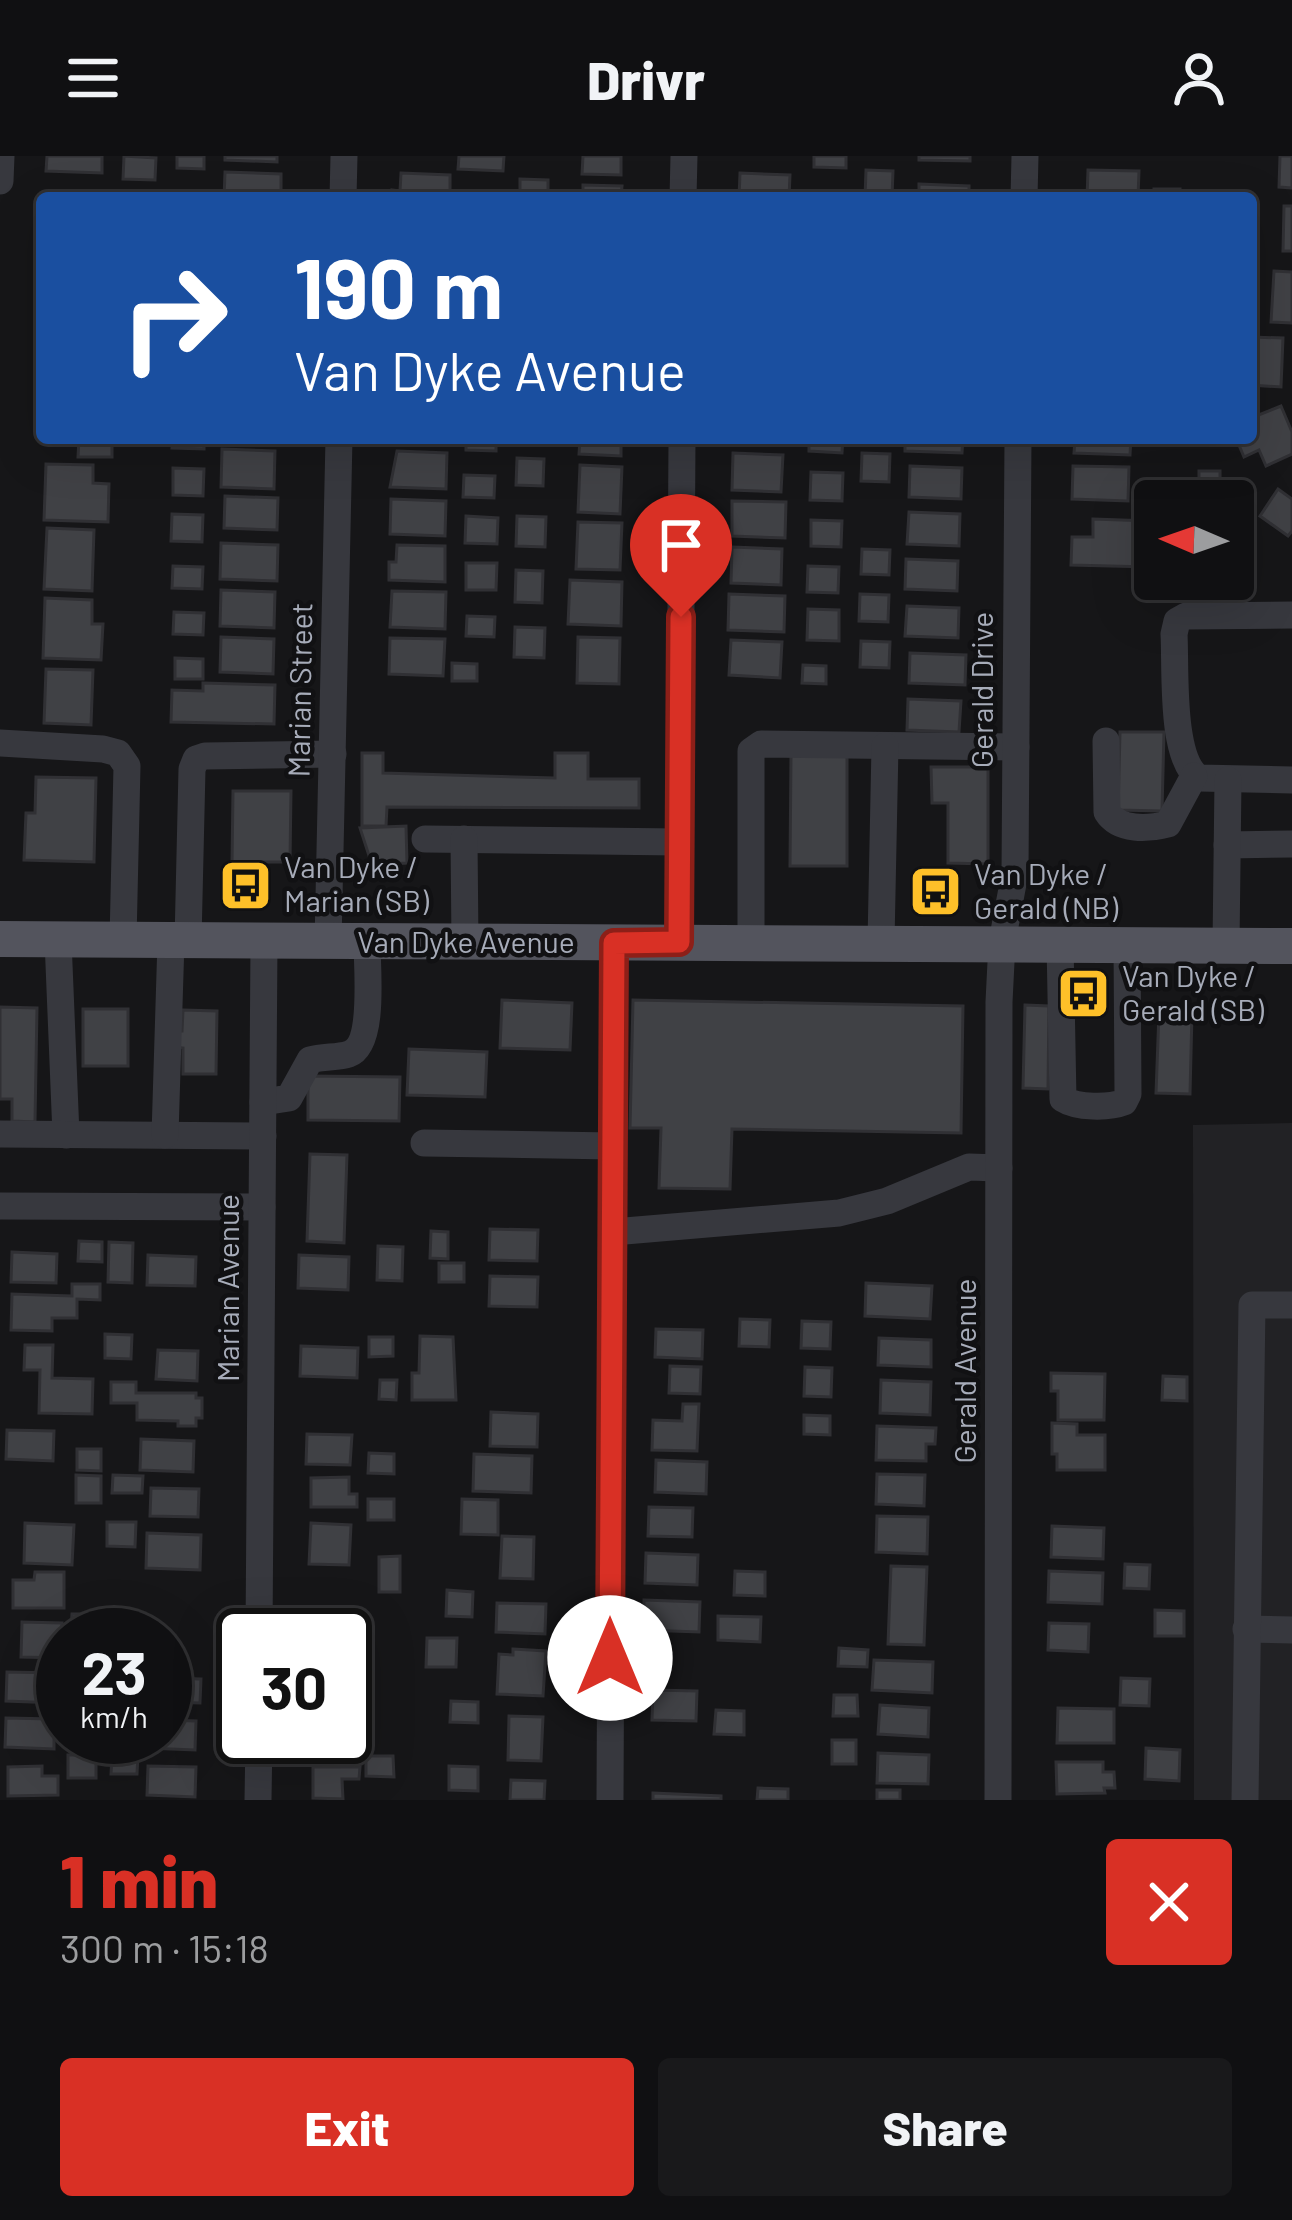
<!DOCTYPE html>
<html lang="en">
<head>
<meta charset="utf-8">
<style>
  body { margin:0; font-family:Barlow,sans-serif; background:#19191b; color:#f1f3f6; height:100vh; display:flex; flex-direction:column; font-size:45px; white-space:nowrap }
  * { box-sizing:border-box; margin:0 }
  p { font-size:39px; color:#9c9d9f }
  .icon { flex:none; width:66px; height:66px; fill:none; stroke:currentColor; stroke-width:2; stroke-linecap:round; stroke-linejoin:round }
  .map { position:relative; height:1644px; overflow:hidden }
  .sheet { display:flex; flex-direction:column; background:#101012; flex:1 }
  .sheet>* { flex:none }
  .top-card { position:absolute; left:36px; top:36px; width:1221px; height:252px; border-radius:12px; box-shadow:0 12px 48px #0002,0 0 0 3px #303032; background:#1a4fa0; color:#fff; overflow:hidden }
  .needle { width:78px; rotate:272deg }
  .tools { position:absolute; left:1134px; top:324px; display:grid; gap:24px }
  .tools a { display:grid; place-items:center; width:120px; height:120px; border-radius:12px; background:#101012; box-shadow:0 12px 48px #0002,0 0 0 3px #303032; font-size:60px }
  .speed { position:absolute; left:36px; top:1452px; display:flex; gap:24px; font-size:60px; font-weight:700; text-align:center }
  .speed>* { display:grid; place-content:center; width:156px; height:156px; border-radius:50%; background:#101012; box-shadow:0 12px 48px #0002,0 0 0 3px #303032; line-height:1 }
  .speed small { font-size:30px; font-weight:400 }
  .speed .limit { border:6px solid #111; border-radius:18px; background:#fff; color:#111 }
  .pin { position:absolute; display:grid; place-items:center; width:102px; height:102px; color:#fff; margin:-123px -51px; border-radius:50% 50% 50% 0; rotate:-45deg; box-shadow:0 0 12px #0007 }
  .pin .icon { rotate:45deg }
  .me { position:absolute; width:132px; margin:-66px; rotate:0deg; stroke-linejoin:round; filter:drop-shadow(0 0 9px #0008) }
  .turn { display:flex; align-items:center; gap:42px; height:252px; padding:0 60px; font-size:54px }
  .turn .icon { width:156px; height:156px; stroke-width:2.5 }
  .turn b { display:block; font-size:84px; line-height:102px }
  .round { display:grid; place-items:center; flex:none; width:126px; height:126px; border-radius:12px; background:#19191b }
  .overview { display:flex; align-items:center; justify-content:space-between; height:204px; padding:0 60px }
  h1 { font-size:72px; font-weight:800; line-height:90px; color:#d93025 }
  .button { display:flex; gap:24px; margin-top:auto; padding:24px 60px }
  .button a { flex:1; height:138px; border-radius:12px; background:#d93025; color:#fff; font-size:48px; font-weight:800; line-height:138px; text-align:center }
  .button a+a { background:#19191b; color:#f1f3f6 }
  header { display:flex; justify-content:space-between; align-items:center; height:156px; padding:0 60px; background:#101012; font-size:54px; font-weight:800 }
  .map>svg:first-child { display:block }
  .built { fill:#222225 }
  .building { fill:#404145; stroke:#303034; stroke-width:3 }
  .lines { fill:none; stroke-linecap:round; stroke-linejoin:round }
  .minor { stroke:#37383e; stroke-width:27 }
  .major { stroke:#53545d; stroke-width:36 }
  .route-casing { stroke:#8d1f18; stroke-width:30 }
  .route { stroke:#d93025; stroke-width:21 }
  .labels { text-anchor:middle; stroke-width:9; stroke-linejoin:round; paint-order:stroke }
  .street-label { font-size:30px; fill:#a7acb9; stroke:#111113 }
  .poi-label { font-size:30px; fill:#a7acb9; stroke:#111113; text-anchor:start }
</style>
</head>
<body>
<header><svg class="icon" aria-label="menu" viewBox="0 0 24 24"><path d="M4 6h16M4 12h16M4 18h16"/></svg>Drivr<svg class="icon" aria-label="person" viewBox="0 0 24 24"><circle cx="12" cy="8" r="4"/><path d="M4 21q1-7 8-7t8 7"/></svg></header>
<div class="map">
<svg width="1292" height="1644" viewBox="0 0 1292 1644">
  <rect width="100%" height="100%" fill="#161618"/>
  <!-- built -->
  <polygon class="built" points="1292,967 1292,1644 1194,1644 1193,969"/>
  <!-- building -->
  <g class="building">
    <polygon points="47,0 102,0 102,17 46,15"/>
    <polygon points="124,0 156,2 155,24 123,23"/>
    <polygon points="177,0 204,0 204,13 177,12"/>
    <polygon points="225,0 277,0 277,6 225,4"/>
    <polygon points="459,0 504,0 503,15 458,13"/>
    <polygon points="583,0 621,0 621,19 582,18"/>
    <polygon points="814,0 846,0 846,12 814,11"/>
    <polygon points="919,0 970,0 970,5 919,4"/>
    <polygon points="1280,0 1292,0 1292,32 1279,31"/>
    <polygon points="866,14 893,15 892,42 865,41"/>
    <polygon points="1088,14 1139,15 1138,42 1087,42"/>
    <polygon points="225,16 281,18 281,42 224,42"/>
    <polygon points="401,17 450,19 450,42 392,42 392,34 400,35"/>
    <polygon points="740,17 790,19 789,42 739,42"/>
    <polygon points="520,23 548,24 548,42 520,42"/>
    <polygon points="919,28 969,30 969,42 919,42"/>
    <polygon points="583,29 622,30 621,42 583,42"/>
    <rect x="1154" y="33" width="26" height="9"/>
    <polygon points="50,35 99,37 98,42 50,42"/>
    <polygon points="1284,50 1292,50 1292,95 1283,95"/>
    <polygon points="1274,115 1292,116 1292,167 1271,166"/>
    <polygon points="1251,181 1283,182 1281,231 1251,229"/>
    <polygon points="1281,250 1292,276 1292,298 1266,310 1259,294 1244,301 1236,282 1251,282 1251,262"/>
    <polygon points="79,282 112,282 112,301 78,301"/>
    <polygon points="173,282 204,282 204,293 172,292"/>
    <polygon points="466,282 496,282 496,295 466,294"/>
    <polygon points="580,282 621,282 621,300 579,298"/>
    <polygon points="729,282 786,282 786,288 728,286"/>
    <polygon points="809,282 843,282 842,297 809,295"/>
    <polygon points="905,282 963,282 962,297 905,295"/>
    <polygon points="1075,282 1131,282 1130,299 1074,297"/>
    <polygon points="222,293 275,295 274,333 221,331"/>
    <polygon points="397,295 447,297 446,333 390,331"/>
    <polygon points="733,297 783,299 781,336 732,334"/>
    <polygon points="862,297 890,298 889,326 861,325"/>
    <polygon points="517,302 544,303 543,330 516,329"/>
    <polygon points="46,308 93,309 93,327 109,328 108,366 44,364"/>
    <polygon points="580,309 622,311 620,358 578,356"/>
    <polygon points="910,310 962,312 961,343 909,341"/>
    <polygon points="1073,310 1129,311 1128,345 1072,343"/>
    <polygon points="173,312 204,313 203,340 173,339"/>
    <polygon points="1199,315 1220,315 1220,330 1199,329"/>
    <polygon points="811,316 843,317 842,345 810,344"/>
    <polygon points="464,319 495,320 494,342 463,341"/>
    <polygon points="1278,333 1292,343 1292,375 1288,380 1260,360"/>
    <polygon points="225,340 278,342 277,374 224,372"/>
    <polygon points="391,343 446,345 445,380 390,378"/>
    <polygon points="732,345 786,346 785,382 732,380"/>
    <polygon points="909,356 960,358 959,390 907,388"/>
    <polygon points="172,358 203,359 202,386 171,385"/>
    <polygon points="466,360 498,362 497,388 465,387"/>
    <polygon points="517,360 546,361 545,391 516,390"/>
    <polygon points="1093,363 1150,365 1149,411 1071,409 1072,381 1093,381"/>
    <polygon points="811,364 842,365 841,391 811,390"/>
    <polygon points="578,366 622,367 620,414 576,413"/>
    <polygon points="47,372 94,374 92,435 44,433"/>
    <polygon points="221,387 278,389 277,425 220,423"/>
    <polygon points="397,389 445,390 445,426 389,424 389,406 396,406"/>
    <polygon points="732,391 782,393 781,429 731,427"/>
    <polygon points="862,393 890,394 889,419 861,418"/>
    <polygon points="906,403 958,405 957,435 905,433"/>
    <polygon points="466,407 497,407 496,434 466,434"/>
    <polygon points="173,410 203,411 202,433 172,432"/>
    <polygon points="808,410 839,411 838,437 807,436"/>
    <polygon points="516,414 543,415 542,447 515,446"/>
    <polygon points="570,424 622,426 621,470 568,468"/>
    <polygon points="221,434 275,436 274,472 220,470"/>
    <polygon points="392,435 446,436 445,473 390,471"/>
    <polygon points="729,438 785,440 784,476 728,474"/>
    <polygon points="860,438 889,439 888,466 859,465"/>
    <polygon points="45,442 92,444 92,468 103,468 101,504 43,502"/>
    <polygon points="907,450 959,452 958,482 905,480"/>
    <polygon points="808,453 839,454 839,485 807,484"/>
    <polygon points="174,456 204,457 203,479 173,478"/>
    <polygon points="467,460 495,461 494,481 466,480"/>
    <polygon points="515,471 545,472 544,502 514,501"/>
    <polygon points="221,481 274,483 273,518 220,516"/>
    <polygon points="578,481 620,482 619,528 577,527"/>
    <polygon points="390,482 445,483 443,520 389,518"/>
    <polygon points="731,484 782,486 780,522 729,519"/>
    <polygon points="861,485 890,486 889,512 860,511"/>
    <polygon points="910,497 966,499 965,529 909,527"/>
    <polygon points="175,502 203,503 203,523 175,523"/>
    <polygon points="452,507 477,508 477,525 452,525"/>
    <polygon points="803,509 826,510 826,528 802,527"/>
    <polygon points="46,513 93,514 91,569 44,567"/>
    <polygon points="203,527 275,529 274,568 171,566 172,534 203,535"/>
    <polygon points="908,543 961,545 959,576 907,574"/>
    <polygon points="1120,576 1164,576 1162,655 1118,654"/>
    <polygon points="362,597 383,597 383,617 555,622 555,597 588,597 588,623 639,623 639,652 387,651 386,670 362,670"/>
    <polygon points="791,598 847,599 847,710 790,710"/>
    <polygon points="931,611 988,611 988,708 948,707 948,647 932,647"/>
    <polygon points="36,621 96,622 94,706 24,704 26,657 35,657"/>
    <polygon points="233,635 291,635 290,706 232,706"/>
    <polygon points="406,670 407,707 372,709 360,672"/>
    <polygon points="502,844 572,847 570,894 500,892"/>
    <polygon points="633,844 963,850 961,977 732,973 730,1033 659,1032 661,972 630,972"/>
    <polygon points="1025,849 1049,850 1048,933 1023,932"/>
    <polygon points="0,851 37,852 35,966 12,965 12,943 0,943"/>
    <rect x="83" y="853" width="45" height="57"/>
    <polygon points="183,854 217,855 216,918 183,918 183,892 175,891 176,875 182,875"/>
    <polygon points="1159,856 1192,857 1190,938 1156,937"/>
    <polygon points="409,893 487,896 485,941 407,939"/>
    <polygon points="308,920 400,921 399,965 308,964"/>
    <polygon points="310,998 347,999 344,1087 307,1085"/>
    <polygon points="490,1073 538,1074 537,1105 489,1104"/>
    <polygon points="431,1075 448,1076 448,1103 430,1102"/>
    <polygon points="79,1085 102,1086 102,1106 78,1105"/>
    <polygon points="109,1086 133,1087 132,1127 108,1126"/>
    <polygon points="378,1090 403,1091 402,1125 377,1124"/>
    <polygon points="12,1096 57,1098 56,1127 11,1126"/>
    <polygon points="148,1099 196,1101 195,1130 147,1129"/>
    <polygon points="299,1099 349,1101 348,1134 298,1132"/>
    <rect x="439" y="1107" width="25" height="19"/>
    <polygon points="490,1120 538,1121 537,1151 489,1150"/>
    <polygon points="866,1127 932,1130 930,1163 865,1160"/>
    <polygon points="72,1128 100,1128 100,1144 77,1143 77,1162 52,1162 52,1175 11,1174 12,1138 72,1140"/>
    <polygon points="740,1163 770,1164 769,1191 739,1190"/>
    <polygon points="802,1165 831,1166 830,1193 801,1192"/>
    <polygon points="656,1173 703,1174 702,1203 655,1201"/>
    <polygon points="105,1178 132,1179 131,1203 105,1202"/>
    <polygon points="420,1180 453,1181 456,1244 412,1244 412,1217 419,1217"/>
    <polygon points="369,1181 393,1181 393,1200 369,1201"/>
    <polygon points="879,1182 931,1184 931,1211 878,1209"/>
    <polygon points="25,1189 53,1189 52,1222 93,1223 92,1258 39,1257 40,1214 24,1214"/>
    <polygon points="301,1190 358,1192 357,1222 300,1220"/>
    <polygon points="158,1194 198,1195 197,1225 156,1223"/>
    <polygon points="670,1210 701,1211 700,1238 669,1237"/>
    <polygon points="805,1211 832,1212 831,1241 804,1240"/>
    <polygon points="1051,1217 1105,1218 1104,1264 1058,1264 1058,1235 1051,1235"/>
    <polygon points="1163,1220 1187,1221 1187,1245 1162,1244"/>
    <polygon points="380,1224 397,1224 396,1244 379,1243"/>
    <polygon points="881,1224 931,1226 930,1259 880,1257"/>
    <polygon points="111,1226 136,1226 136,1237 196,1237 196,1242 202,1242 202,1262 196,1262 196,1270 178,1270 178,1265 137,1264 137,1247 111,1247"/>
    <polygon points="683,1248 699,1248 697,1295 652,1294 653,1264 682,1265"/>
    <polygon points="491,1256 538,1258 537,1291 490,1290"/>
    <polygon points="804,1259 830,1260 830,1279 804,1278"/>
    <polygon points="1052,1267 1077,1268 1077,1279 1105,1279 1105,1314 1057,1314 1057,1298 1052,1298"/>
    <polygon points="877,1270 936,1272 935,1288 926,1288 926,1305 876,1304"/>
    <polygon points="7,1274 54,1275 53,1305 6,1303"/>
    <polygon points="307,1278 352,1279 350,1309 306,1308"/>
    <polygon points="141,1283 194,1285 193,1316 140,1314"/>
    <polygon points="77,1293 101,1293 101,1315 77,1314"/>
    <polygon points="369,1297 394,1298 394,1318 368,1317"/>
    <polygon points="474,1298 532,1300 531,1337 473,1335"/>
    <polygon points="656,1304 707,1306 706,1338 655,1336"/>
    <polygon points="877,1318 925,1319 924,1350 876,1348"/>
    <polygon points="76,1319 101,1320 101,1347 76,1347"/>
    <polygon points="113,1319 143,1320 142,1337 112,1337"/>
    <polygon points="349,1321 349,1338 357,1338 357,1351 311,1351 311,1322"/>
    <polygon points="151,1332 199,1333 198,1361 150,1360"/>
    <rect x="368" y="1343" width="26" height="21"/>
    <polygon points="462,1343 498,1344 498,1379 461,1378"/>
    <polygon points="649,1351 693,1352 692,1381 648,1380"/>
    <polygon points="877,1360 928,1361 927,1398 876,1396"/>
    <polygon points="107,1366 136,1366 135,1391 107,1390"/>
    <polygon points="25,1367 74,1369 72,1409 24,1407"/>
    <polygon points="311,1367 351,1369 349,1409 309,1408"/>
    <polygon points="1052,1370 1104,1372 1103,1403 1051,1401"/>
    <polygon points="147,1377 201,1379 200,1414 146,1412"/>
    <polygon points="502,1380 534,1381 533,1423 500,1422"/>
    <polygon points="646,1397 698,1399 697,1429 645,1427"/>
    <polygon points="400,1400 400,1436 379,1436 379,1401"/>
    <polygon points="1125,1408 1150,1409 1149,1433 1124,1432"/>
    <polygon points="891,1410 927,1411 924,1489 888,1488"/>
    <polygon points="735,1415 765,1416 765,1440 734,1439"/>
    <polygon points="1049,1415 1103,1417 1102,1448 1048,1446"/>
    <polygon points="35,1416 64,1416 64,1452 13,1452 13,1424 34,1424"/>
    <polygon points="447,1434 473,1436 472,1461 446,1460"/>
    <polygon points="644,1444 700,1446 699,1476 643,1474"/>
    <polygon points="497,1447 546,1448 545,1478 496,1476"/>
    <polygon points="1155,1454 1184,1455 1184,1480 1155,1480"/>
    <polygon points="72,1458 97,1458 96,1473 71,1472"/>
    <polygon points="718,1460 761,1461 760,1486 718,1484"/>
    <polygon points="22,1466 62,1467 61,1502 21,1501"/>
    <polygon points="325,1467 353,1468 351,1535 363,1536 362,1550 345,1549 345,1479 325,1479"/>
    <polygon points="1049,1467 1089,1468 1088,1496 1048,1494"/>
    <polygon points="427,1482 457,1482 456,1511 426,1511"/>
    <polygon points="839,1492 868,1494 867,1511 838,1510"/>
    <polygon points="513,1493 546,1495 543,1540 497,1538 499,1498 513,1499"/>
    <polygon points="874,1504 933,1506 932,1537 872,1534"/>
    <polygon points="7,1516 57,1517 56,1547 6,1545"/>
    <polygon points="165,1522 201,1523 200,1547 165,1546"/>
    <polygon points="1121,1522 1150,1523 1149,1550 1120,1549"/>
    <polygon points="653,1534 697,1535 696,1565 652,1564"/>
    <polygon points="834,1539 857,1539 858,1560 833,1560"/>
    <polygon points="451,1545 478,1546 478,1567 450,1566"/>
    <polygon points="880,1549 929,1552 928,1581 878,1578"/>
    <polygon points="1058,1552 1114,1553 1114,1587 1057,1587"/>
    <polygon points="716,1554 744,1555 744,1579 714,1578"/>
    <polygon points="509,1560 543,1561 541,1605 508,1604"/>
    <polygon points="6,1562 54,1563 54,1593 5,1591"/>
    <polygon points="165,1564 196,1565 195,1594 147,1592 148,1581 165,1581"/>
    <polygon points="345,1564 361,1565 360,1596 314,1594 315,1581 345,1581"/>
    <rect x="832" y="1584" width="24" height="24"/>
    <polygon points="1146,1592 1180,1594 1179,1625 1145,1623"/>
    <polygon points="878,1597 929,1599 928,1628 877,1627"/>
    <rect x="68" y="1599" width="28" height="23"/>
    <polygon points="112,1599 138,1599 137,1618 111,1618"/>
    <polygon points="366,1600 393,1600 394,1621 366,1620"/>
    <polygon points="1056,1606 1103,1606 1103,1616 1114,1616 1115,1632 1104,1632 1105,1637 1057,1638"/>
    <polygon points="42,1610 42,1620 58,1620 58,1639 8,1640 8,1611"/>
    <polygon points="148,1610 196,1611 195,1641 147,1639"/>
    <polygon points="449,1610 478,1611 478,1635 449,1634"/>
    <polygon points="313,1611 360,1611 359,1623 342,1623 343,1643 313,1642"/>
    <polygon points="511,1624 545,1625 544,1644 510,1644"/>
    <polygon points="758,1632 788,1633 788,1644 757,1644"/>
    <rect x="877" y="1634" width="23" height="10"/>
    <polygon points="653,1637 721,1640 721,1644 653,1644"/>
  </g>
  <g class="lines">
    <!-- minor -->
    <g class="minor">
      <polyline points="0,25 1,0"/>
      <polyline points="343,42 344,0"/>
      <polyline points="683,42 684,0"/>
      <polyline points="1024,42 1025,0"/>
      <path d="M1292,459L1186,460L1177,465L1174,478C1176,512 1170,603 1199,622L1292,624"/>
      <path d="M1106,585L1107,656C1119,675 1148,673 1168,668L1194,620"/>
      <polyline points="0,587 103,593 118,597 127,610 123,784"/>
      <polyline points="425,683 679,686"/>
      <polyline points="464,683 465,788"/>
      <polyline points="1227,689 1292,688"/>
      <polyline points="58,784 66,979"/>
      <polyline points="188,785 192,613 196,603 205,600 333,598"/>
      <polyline points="679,786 682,282"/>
      <polyline points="751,786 751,595 761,588 1016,591"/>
      <polyline points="881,786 885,590"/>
      <polyline points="328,787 339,282"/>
      <path d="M1060,787L1063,943C1077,952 1109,952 1124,946L1128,938L1127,788"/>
      <polyline points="1226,789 1228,624"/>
      <path d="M263,946L289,942L310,904C323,900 337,902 349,898C375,889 367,812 367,787"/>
      <polyline points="0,978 263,980"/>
      <polyline points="165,979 171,785"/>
      <polyline points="424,987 613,990"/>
      <polyline points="0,1050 262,1051"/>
      <polyline points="613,1076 839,1057 887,1045 969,1011 999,1012"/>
      <polyline points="1246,1473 1292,1474"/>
      <polyline points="259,1479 264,786"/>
      <polyline points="258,1644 259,1581"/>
      <polyline points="610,1644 614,787"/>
      <polyline points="998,1644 999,846 1002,786 1015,717 1018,282"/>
      <polyline points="1245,1644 1252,1149 1292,1149"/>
    </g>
    <!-- major -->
    <polyline class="major" points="0,783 1292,790"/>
  </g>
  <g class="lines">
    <defs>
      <polyline id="route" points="610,1502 614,787 679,786 681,461"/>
    </defs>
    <!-- route casing -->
    <use href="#route" class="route-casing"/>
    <!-- route -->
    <use href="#route" class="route"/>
  </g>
  <!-- icons -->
  <defs>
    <symbol id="bus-square" viewBox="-11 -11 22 22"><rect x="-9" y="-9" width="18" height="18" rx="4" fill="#fec029" stroke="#111113"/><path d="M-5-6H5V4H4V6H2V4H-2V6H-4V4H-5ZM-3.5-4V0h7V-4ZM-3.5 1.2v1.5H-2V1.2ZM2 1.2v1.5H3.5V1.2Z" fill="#111"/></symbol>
  </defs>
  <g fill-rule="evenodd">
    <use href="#bus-square" x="216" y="700" width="59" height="59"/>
    <use href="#bus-square" x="906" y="706" width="59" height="59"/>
    <use href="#bus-square" x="1054" y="808" width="59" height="59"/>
  </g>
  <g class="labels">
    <!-- street labels -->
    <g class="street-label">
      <text transform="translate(301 534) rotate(-89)" y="10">Marian Street</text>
      <text transform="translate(983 534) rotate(-90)" y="10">Gerald Drive</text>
      <text x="466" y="797">Van Dyke Avenue</text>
      <text transform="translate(229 1132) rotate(-90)" y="10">Marian Avenue</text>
      <text transform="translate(966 1215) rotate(-90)" y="10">Gerald Avenue</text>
    </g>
    <!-- poi labels -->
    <g class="poi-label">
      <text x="284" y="722">Van Dyke /<tspan x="284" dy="34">Marian (SB)</tspan></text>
      <text x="974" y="729">Van Dyke /<tspan x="974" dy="34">Gerald (NB)</tspan></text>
      <text x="1122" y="831">Van Dyke /<tspan x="1122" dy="34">Gerald (SB)</tspan></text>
    </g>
  </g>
</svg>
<div class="tools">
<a><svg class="needle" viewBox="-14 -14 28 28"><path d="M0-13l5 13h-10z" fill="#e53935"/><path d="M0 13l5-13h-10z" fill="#9c9d9f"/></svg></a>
</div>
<div class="speed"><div>23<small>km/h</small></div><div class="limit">30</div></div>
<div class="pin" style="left:681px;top:461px;background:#d93025"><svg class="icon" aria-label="arrive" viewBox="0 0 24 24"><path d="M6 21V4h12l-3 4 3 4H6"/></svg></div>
<svg class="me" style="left:610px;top:1502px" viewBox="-20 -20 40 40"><circle r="19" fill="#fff"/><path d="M0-13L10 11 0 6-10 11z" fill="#d93025"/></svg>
<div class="top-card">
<div class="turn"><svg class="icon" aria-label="right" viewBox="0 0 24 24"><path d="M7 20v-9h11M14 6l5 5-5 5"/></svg><div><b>190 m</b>Van Dyke Avenue</div></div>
</div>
</div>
<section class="sheet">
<div class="overview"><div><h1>1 min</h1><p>300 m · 15:18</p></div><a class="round" style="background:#d93025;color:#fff"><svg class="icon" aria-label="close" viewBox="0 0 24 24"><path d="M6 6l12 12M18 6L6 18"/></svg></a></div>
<div class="button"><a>Exit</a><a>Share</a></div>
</section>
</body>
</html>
